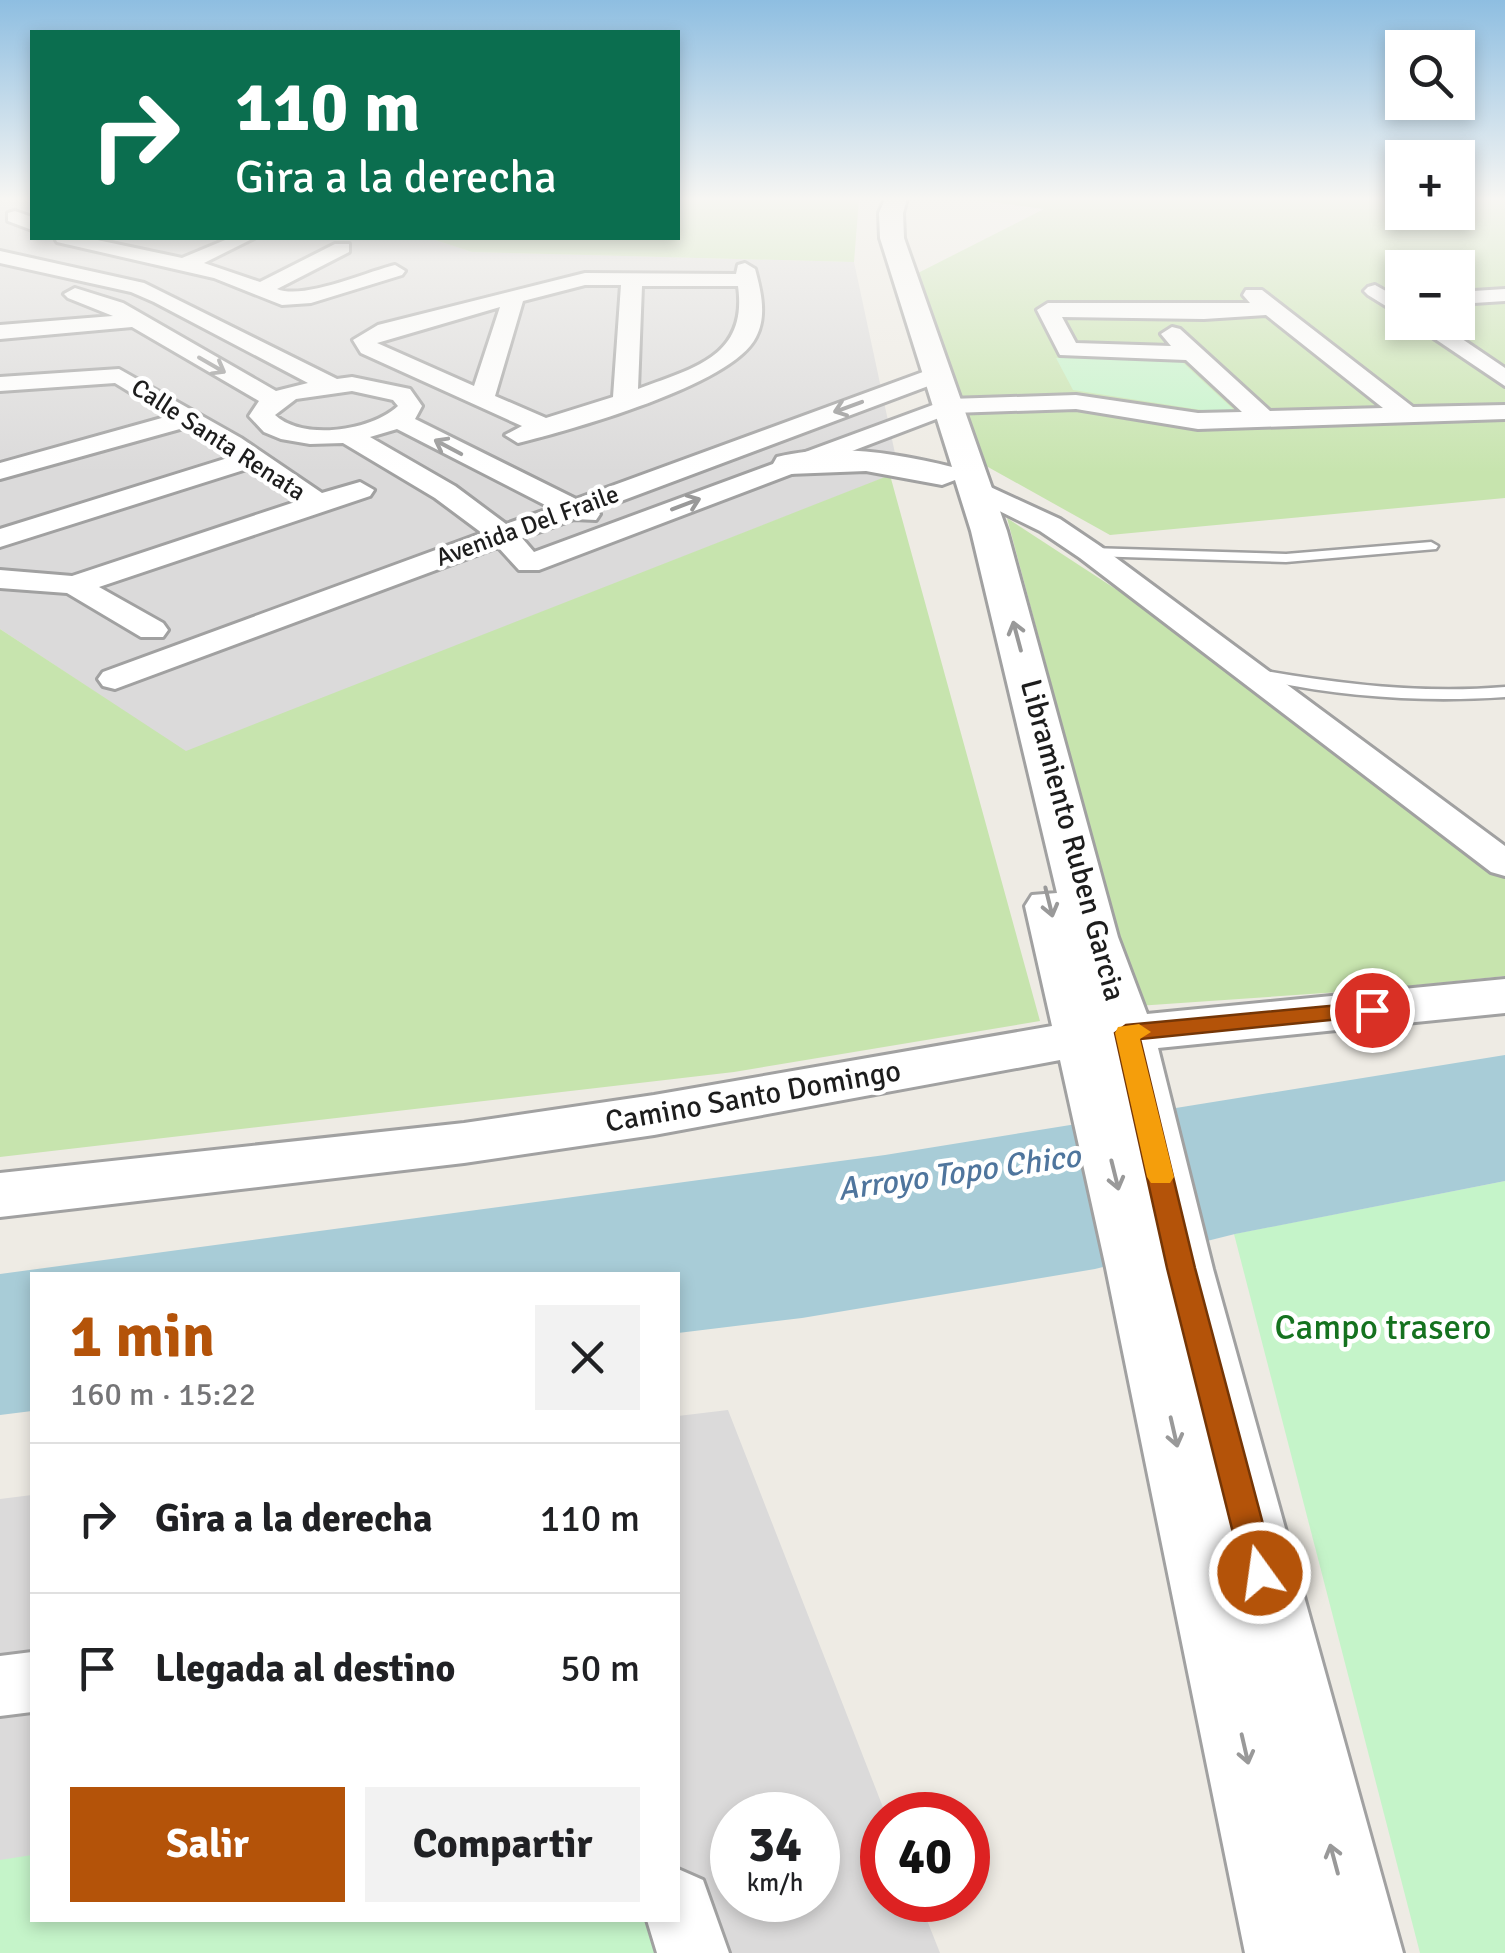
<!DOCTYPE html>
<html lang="es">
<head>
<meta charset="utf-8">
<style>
  body { margin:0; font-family:Signika,sans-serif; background:#f2f2f2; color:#202124; height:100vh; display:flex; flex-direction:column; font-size:38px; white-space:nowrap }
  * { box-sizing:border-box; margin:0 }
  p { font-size:32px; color:#757577 }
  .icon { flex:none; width:55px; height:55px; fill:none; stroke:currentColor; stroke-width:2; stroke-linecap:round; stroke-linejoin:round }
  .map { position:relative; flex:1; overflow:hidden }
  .sheet { position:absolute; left:30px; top:1272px; width:650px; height:650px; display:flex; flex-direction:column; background:#fff; border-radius:0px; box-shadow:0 5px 15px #0003 }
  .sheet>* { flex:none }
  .banner { position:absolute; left:30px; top:30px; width:650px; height:210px; border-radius:0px; box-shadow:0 5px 15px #0003; background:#0b6e4f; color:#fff; overflow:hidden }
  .tools { position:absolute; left:1385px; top:30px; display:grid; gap:20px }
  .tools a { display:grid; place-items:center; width:90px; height:90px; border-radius:0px; background:#fff; box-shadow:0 5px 15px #0003; font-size:50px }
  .speed { position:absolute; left:710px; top:1792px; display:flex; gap:20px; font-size:50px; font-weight:700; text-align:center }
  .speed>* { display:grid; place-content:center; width:130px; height:130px; border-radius:50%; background:#fff; box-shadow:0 5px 15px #0003; line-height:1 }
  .speed small { font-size:25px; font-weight:400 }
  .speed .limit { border:15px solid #d22; background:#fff; color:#111 }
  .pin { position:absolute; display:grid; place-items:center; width:85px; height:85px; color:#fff; margin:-42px; border:5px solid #fff; border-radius:50%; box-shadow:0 2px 10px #0007 }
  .me { position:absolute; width:110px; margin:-55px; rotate:346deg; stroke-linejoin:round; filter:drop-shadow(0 0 8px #0008) }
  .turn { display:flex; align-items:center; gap:35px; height:210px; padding:0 40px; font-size:45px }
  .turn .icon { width:130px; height:130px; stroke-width:2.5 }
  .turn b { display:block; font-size:70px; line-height:85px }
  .round { display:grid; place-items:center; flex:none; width:105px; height:105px; border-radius:0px; background:#f2f2f2 }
  .headline { display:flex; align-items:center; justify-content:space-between; height:170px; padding:0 40px }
  h1 { font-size:60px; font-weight:700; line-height:75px; color:#b45309 }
  .action { display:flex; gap:20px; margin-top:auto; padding:20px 40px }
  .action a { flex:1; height:115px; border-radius:0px; background:#b45309; color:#fff; font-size:40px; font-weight:700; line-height:115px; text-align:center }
  .action a+a { background:#f2f2f2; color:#202124 }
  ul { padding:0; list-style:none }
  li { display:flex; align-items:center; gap:30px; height:150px; padding:0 40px; border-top:2px solid #e0e0e0 }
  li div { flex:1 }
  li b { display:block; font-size:38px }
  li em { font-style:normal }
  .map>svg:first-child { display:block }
  .residential { fill:#dbdada; fill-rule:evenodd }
  .grass { fill:#c7e4ae; fill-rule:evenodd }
  .park { fill:#c5f4c9 }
  .water { fill:#a8ccd7 }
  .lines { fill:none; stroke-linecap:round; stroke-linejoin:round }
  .service-casing { stroke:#a1a1a1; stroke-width:5 }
  .minor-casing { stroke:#a1a1a1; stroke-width:6 }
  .tertiary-casing { stroke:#a1a1a1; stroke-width:6 }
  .service { fill:#fff; fill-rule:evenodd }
  .minor { fill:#fff; fill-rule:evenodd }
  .tertiary { fill:#fff; fill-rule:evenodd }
  .oneway { stroke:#999 }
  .route { fill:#b45309; stroke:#753606; stroke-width:2.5 }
  .slow { fill:#f59e0b }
  .labels { text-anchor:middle; stroke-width:9; stroke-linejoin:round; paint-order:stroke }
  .far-street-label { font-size:25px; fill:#1d1d1d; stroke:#fff }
  .street-label { font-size:30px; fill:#1d1d1d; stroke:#fff }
  .water-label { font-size:32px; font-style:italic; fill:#4f759d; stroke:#fff }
  .near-park-label { font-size:35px; fill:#15721f; stroke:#fff }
</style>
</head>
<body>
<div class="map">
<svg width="1505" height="1953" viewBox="0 0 1505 1953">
  <rect width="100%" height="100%" fill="#eeebe4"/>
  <!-- residential -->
  <g class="residential">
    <polygon points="0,199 32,199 32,238 429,238 472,252 854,262 899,472 186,752 0,629"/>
    <path d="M728,1410L886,1815H882V1900H919L940,1953H0V1499L32,1495V1920H678V1416ZM732,1815H818V1900H732Z"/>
  </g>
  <!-- grass -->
  <g class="grass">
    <polygon points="678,199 859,199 854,262 472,252 429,238 678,238"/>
    <path d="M970,199H1402V212H1458V199H1505V498L1110,535L979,462L918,273L1044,209ZM1402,268H1458V322H1402Z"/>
    <polygon points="890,475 1040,1021 734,1072 0,1157 0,629 186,751"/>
    <polygon points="1007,518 1200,644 1505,879 1505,976 1369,990 1137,1006"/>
  </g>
  <!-- park -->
  <g class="park">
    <polygon points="1056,358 1179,359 1234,410 1208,411 1073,390"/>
    <polygon points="1505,1181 1505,1953 1420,1953 1234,1234"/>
    <polygon points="32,1855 32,1920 662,1920 671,1953 0,1953 0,1860"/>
  </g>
  <!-- water -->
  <polygon class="water" points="1505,1055 1505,1181 1235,1234 1095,1269 802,1318 678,1333 678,1275 32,1275 32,1411 0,1415 0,1274 885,1155"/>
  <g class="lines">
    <defs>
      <g id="service">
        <polygon points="1431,542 1438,546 1436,549 1286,562 1090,556 1083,552 1090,548 1286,554"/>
        <path d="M1254,669C1338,684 1420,694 1505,687V697C1420,703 1332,696 1249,677V671Z"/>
      </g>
      <g id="minor">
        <polygon points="15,211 32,217 32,230 8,221 8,213"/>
        <path d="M55,238H88L182,258L230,238H254L204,263L260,282L335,244H349V252L277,289C304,300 366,272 395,265L405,271L402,275L311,303L282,305L214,278L57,242Z"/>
        <path d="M0,251L144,283L337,379L352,377L410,389L422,406L415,419L576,499L931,369H947L951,374L947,379L597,510L600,514L596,520L574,519L522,538L534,552L949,399L1076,395L1198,413L1242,412L1186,360L1060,355L1037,310L1048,303H1250L1243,295L1246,290H1262L1413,407L1505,405V419L1198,429L1076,409L952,413L539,570H519L498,547L115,689L103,686L98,679L103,672L482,533L435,498L343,443L310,444L281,439L264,432L249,416L259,401L132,327L0,339V325L113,316L68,298L64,294L75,288L123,303L276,391L308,383L154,302L131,292L0,263ZM1266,315L1383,408L1270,411L1180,329L1172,327L1161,334L1171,346L1076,343L1062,317L1204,319ZM352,391L393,400L398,406C371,431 303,441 275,415L296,399ZM397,429L551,508L506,524L455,486L370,437Z"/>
        <path d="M745,263L755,269C761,291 767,316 756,337C733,385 570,430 518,443L505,435L522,426L361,353L353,340L378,325L585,273L736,274L738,265ZM585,285H621L613,397L546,418L495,396L523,301ZM642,286H738C748,357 693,368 638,389ZM500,307L474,386L377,343Z"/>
        <polygon points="1375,285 1402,300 1402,316 1368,295 1364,291 1368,287"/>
        <polygon points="1505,289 1505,301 1458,304 1458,292"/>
        <polygon points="1410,322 1437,322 1505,368 1505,386"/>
        <polygon points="119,369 241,438 322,493 360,482 374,490 370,496 99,587 163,623 168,630 163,637 141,637 67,593 0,588 0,570 72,576 298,501 250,468 0,547 0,529 234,456 187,427 0,479 0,463 169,416 115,383 0,391 0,377"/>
        <polygon points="973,479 1060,519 1100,546 1505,846 1505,876 1491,872 1080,558 1040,531 963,493 959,487 963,481"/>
        <polygon points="32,1652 32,1712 0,1716 0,1656"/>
        <polygon points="678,1869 703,1880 729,1953 657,1953 647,1920 678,1920"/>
      </g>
      <path id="tertiary" d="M885,199H907L903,213L904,238L1007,531L1118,937L1147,1014L1505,979V1013L1158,1048L1213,1269L1403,1953H1245L1106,1268L1060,1060L654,1135L464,1163L0,1217V1173L464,1123L654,1095L1052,1026L1025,906L1032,895L1057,893L971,531L955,480L942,485L866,471L789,474L777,471L773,464L777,457C834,443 896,453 952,467L880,238L879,213Z"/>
    </defs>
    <!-- service casing -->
    <use href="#service" class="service-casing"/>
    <!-- minor casing -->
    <use href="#minor" class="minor-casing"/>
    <!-- tertiary casing -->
    <use href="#tertiary" class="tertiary-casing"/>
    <!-- service -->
    <use href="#service" class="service"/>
    <!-- minor -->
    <use href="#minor" class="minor"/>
    <!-- tertiary -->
    <use href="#tertiary" class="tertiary"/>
  </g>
  <!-- one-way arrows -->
  <defs><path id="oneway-shaft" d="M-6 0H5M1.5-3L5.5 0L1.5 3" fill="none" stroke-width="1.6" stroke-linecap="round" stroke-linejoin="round" transform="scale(2.5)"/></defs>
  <g class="oneway">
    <use href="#oneway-shaft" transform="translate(212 365) rotate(30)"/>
    <use href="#oneway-shaft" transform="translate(848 407) rotate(160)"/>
    <use href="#oneway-shaft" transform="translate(448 447) rotate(-152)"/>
    <use href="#oneway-shaft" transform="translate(686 504) rotate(-21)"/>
    <use href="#oneway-shaft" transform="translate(1017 636) rotate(-105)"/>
    <use href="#oneway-shaft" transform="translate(1049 902) rotate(76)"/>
    <use href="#oneway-shaft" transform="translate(1115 1175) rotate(76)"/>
    <use href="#oneway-shaft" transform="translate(1174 1432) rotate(77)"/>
    <use href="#oneway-shaft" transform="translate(1245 1749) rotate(77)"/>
    <use href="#oneway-shaft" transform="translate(1334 1859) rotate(-105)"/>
  </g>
  <!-- sky -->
  <linearGradient id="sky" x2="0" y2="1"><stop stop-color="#8ebee1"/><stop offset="0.42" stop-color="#f7f6f3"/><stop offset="1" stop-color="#f7f6f3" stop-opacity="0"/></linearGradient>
  <rect width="1505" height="473" fill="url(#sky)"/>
  <!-- route -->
  <polygon class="route" points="1372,1002 1380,1005 1384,1010 1380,1015 1140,1039 1195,1268 1276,1573 1271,1583 1260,1587 1248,1583 1243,1573 1167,1268 1115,1033 1126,1025"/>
  <!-- slow -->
  <polygon class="slow" points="1139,1024 1151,1032 1140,1039 1174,1177 1170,1183 1151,1183 1147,1177 1115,1033 1118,1027"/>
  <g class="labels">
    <!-- far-street labels -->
    <g class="far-street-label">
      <text transform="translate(219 439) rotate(33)" y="9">Calle Santa Renata</text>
      <text transform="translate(527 525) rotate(-20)" y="9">Avenida Del Fraile</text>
    </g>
    <!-- street labels -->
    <g class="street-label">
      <text transform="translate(1073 840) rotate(75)" y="10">Libramiento Ruben Garcia</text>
      <text transform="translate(753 1096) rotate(-10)" y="10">Camino Santo Domingo</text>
    </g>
    <!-- water labels -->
    <g class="water-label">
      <text transform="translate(959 1172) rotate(-8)" y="11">Arroyo Topo Chico</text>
    </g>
    <!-- near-park labels -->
    <g class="near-park-label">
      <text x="1383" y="1339">Campo trasero</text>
    </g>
  </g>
</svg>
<div class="tools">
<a><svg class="icon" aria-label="search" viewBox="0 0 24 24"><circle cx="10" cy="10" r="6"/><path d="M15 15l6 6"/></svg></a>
<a>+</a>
<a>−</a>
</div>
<div class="speed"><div>34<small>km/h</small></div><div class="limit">40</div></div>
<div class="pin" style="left:1372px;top:1010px;background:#d93025"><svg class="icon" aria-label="arrive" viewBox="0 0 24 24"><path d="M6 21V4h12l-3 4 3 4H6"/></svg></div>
<svg class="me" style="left:1260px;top:1573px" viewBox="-20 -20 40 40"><circle r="17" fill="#b45309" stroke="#fff" stroke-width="3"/><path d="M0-11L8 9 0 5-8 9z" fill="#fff"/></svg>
<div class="banner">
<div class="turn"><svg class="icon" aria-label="right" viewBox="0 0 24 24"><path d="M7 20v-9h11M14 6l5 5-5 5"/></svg><div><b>110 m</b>Gira a la derecha</div></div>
</div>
<section class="sheet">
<div class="headline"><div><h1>1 min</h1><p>160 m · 15:22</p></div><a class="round"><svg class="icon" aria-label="close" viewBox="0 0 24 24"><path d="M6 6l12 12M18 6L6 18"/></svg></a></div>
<ul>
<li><svg class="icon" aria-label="right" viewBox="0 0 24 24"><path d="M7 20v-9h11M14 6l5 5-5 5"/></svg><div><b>Gira a la derecha</b></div><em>110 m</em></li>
<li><svg class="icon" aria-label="arrive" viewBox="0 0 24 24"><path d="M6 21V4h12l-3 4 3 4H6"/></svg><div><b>Llegada al destino</b></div><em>50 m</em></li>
</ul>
<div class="action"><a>Salir</a><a>Compartir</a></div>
</section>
</div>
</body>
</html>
